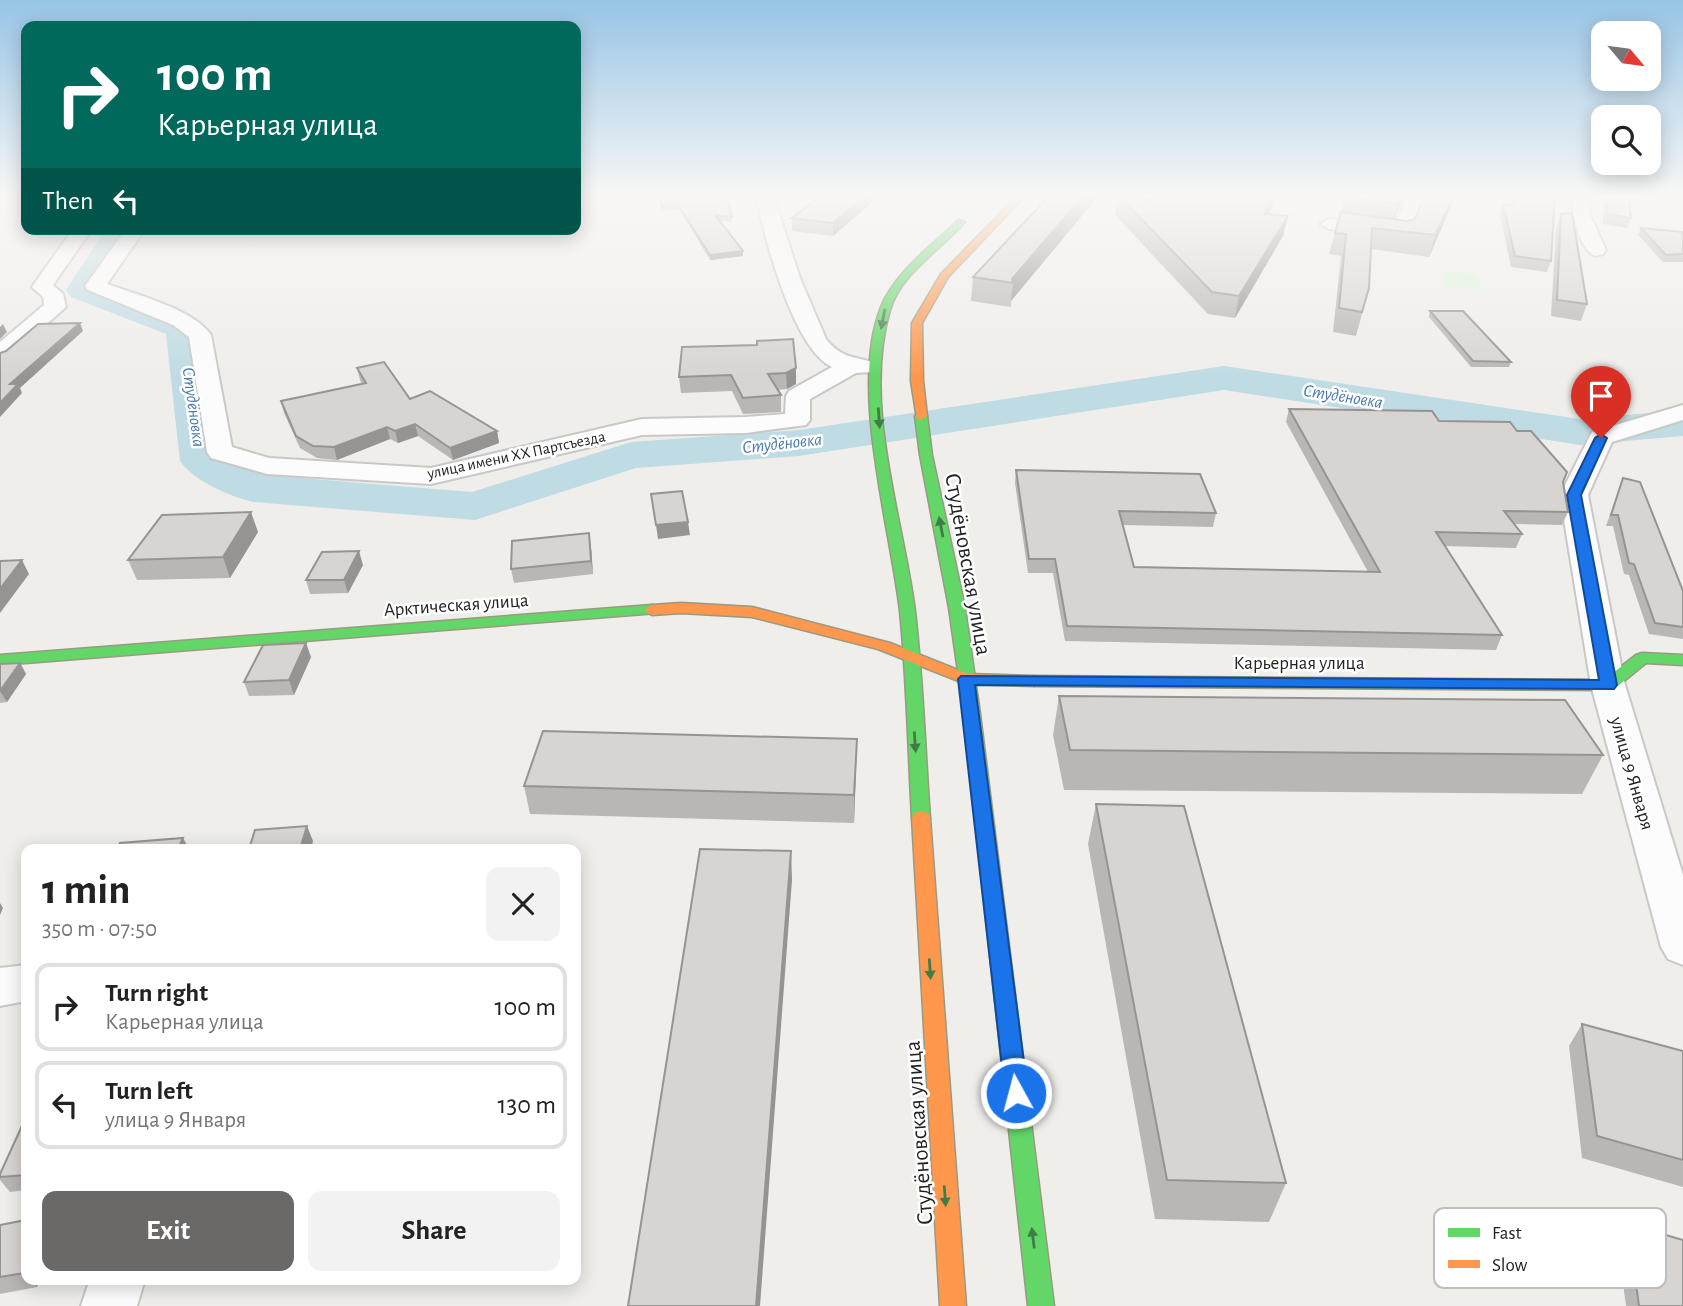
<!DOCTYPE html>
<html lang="en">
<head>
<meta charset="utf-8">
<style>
  body { margin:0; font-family:"Alegreya Sans",sans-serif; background:#f2f2f2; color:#222; height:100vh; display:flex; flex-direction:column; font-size:26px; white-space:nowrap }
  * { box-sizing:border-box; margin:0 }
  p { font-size:23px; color:#767676 }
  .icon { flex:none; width:38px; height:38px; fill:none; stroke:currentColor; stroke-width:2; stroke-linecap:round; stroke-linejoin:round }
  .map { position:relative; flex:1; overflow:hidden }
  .drawer { position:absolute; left:21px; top:844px; width:560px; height:441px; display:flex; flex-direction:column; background:#fff; border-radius:14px; box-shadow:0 4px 18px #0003 }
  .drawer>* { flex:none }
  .guide { position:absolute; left:21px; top:21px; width:560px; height:214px; border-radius:14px; box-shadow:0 4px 18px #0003; background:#00695c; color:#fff; overflow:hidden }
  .needle { width:46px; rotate:119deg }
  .tools { position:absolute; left:1591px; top:21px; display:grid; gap:14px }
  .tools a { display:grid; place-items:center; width:70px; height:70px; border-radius:14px; background:#fff; box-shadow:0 4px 18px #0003; font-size:35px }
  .pin { position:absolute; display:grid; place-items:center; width:60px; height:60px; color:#fff; margin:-72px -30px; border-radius:50% 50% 50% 0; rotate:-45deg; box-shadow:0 0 7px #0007 }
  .pin .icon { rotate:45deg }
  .me { position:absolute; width:77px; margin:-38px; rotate:353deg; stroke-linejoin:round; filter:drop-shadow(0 0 5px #0008) }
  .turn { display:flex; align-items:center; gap:24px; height:147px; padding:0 21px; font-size:32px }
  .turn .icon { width:91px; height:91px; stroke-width:2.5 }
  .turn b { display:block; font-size:49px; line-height:60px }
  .then { display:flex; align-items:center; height:66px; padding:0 21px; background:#0003; gap:14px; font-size:26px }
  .round { display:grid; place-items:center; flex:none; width:74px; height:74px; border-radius:14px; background:#f2f2f2 }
  .overview { display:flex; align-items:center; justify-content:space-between; height:119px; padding:0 21px }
  h1 { font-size:42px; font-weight:600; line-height:52px }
  .primary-button { display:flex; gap:14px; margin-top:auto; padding:14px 21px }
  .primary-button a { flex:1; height:80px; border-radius:14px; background:#6a6968; color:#fff; font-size:28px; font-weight:600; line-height:80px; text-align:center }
  .primary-button a+a { background:#f2f2f2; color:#222 }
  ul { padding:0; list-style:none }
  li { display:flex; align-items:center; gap:21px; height:88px; margin:0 14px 10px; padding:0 7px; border:4px solid #e0e0e0; border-radius:14px }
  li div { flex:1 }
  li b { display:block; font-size:26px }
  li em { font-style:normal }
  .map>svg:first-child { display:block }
  .park { fill:#daf5da }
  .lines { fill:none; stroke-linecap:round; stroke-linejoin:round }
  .river { fill:#bfdbe3; fill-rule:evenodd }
  .street-casing { stroke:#c9c8c7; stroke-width:4 }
  .fast-casing { stroke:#999a82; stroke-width:3 }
  .slow-casing { stroke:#999a82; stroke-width:3 }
  .street { fill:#fdfcfc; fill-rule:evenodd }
  .fast { fill:#63d668; fill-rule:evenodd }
  .slow { fill:#ff974d; fill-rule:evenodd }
  .wall { fill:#b9b6b5 }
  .shaded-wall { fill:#969493 }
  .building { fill:#d7d4d2; stroke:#969493; stroke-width:2 }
  .oneway { fill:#427c45 }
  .route { fill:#1a73e8; stroke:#114b97; stroke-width:2 }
  .labels { text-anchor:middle; stroke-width:5; stroke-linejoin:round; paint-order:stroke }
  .far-street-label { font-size:16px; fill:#222; stroke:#fff }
  .far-water-label { font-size:18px; font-style:italic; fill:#4a7aab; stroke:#fff }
  .street-label { font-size:19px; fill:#222; stroke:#fff }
  .near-street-label { font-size:23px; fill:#222; stroke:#fff }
  .key { fill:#fff; stroke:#bdbdbd; stroke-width:2 }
  .key-label { font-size:19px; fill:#222 }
</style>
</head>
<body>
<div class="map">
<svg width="1683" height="1306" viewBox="0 0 1683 1306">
  <rect width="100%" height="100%" fill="#f0eeeb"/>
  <!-- park -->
  <polygon class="park" points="1444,270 1475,274 1479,278 1481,290 1443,285"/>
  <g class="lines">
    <!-- river -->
    <path class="river" d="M106,229H137L103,286L197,320L202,328L223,454L263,475L472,492L631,442L799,430L1224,366L1580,419L1683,410V436L1580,445L1224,390L799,456L636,468L475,520L253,502C229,496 194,481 180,461L166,334L71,297L66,290Z"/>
    <defs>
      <g id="street">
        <path d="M756,195H773L800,278L826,339C840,357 853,357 873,362L877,367L873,372L856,373L810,399V420L806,425L746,433L642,435L431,484L267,474L211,458L207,452L189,337L173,325L88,290L85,286L126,229H145L107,284C137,295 193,309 211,335L232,447L269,458L431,468L642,419L746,417L785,414L786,396L789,391L832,367C793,349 764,236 756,195Z"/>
        <polygon points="1408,195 1425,195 1408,238 1401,240 1329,229 1320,224 1329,219 1394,227"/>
        <path d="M1572,195H1589V213L1606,250L1603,254L1596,256C1579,251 1571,210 1572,195Z"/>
        <polygon points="73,229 92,229 53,285 63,294 66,307 8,358 0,360 0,342 44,305 43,297 32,287"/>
        <polygon points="1683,405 1683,420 1612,442 1588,495 1625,685 1683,875 1683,965 1668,959 1661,947 1591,685 1560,495 1592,432"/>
        <polygon points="26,965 26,1001 0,1006 0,968"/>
        <polygon points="90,1279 145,1279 137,1306 81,1306"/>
      </g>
      <g id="fast">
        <path d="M958,220L965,222C941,250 901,273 890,310C862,404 903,517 915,611C923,679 925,749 930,818L928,823H914L912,818C908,749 907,680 900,611C890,525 849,388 881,307C895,272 932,246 958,220Z"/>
        <polygon points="921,412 927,416 932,455 965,608 980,714 1054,1306 1028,1306 964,714 949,608 920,455 915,416"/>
        <polygon points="652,605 657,607 660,610 657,613 0,665 0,655"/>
        <polygon points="1642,653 1683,655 1683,665 1646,663 1614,689 1608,690 1034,686 1026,681 1034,676 1604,680 1636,655"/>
      </g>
      <g id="slow">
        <polygon points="1018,195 1026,195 948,277 922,323 923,381 927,416 921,420 917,419 911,381 912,323 941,274"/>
        <polygon points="681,603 752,607 890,643 968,674 1034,676 1042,681 1034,686 966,684 878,649 752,617 681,613 652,615 644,610 652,605"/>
        <polygon points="921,811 928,813 930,818 966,1306 940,1306 912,818 914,813"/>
      </g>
    </defs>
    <!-- street casing -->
    <use href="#street" class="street-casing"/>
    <!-- fast casing -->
    <use href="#fast" class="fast-casing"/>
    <!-- slow casing -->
    <use href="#slow" class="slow-casing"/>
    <!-- street -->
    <use href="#street" class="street"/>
    <!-- fast -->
    <use href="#fast" class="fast"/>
    <!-- slow -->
    <use href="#slow" class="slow"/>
  </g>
  <!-- wall -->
  <g class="wall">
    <polygon points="658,195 727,195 732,222 719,220 743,251 743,256 710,260 679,209 662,211"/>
    <polygon points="822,195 914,195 906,200 879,196 833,236 792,231 792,218"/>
    <polygon points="1050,195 1099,195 1011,301 1011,307 971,301 973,277"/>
    <polygon points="1118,195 1151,200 1155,195 1277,195 1269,214 1288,216 1283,236 1235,318 1208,314 1115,215"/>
    <polygon points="1346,195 1405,195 1394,220 1407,221 1415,219 1425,195 1455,195 1450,209 1429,257 1371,249 1369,288 1356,336 1333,332 1341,256 1329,254"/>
    <polygon points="1515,195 1526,196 1527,195 1555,195 1551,261 1547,272 1511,267 1500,214 1503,204 1511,205"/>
    <polygon points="1603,195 1629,195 1631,218 1627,228 1603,224"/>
    <polygon points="1561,214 1587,304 1581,321 1551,316 1556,228"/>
    <polygon points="1641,228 1683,232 1683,262 1663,262 1638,235"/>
    <polygon points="1430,311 1511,362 1509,367 1471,367 1429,317"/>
    <polygon points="757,341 796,384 787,389 777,390 781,395 781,412 743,414 732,391 681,393 679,377 757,345"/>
    <polygon points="357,368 410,399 497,431 499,443 453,460 418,436 398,443 390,439 337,460 317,458 300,448 284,413 281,401 362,384 360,380"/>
    <polygon points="1289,409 1439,421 1563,483 1568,512 1562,525 1514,524 1522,534 1516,548 1445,546 1502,635 1496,650 1065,641 1053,573 1028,573 1015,483 1016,470 1216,513 1213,527 1123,525 1134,567 1368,572 1286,422"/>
    <polygon points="1623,478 1683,591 1683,639 1649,634 1629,575 1624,574 1613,526 1606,526"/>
    <polygon points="258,532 230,578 137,580 128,560"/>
    <polygon points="591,547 593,574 514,583 511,569"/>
    <polygon points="363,565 348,593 310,594 306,580"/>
    <polygon points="311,657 294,695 249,696 244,682"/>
    <polygon points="20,663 26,674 7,702 0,703 0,664"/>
    <polygon points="1059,696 1603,755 1582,794 1064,790 1053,735"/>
    <polygon points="857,739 854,823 530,814 524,786"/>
    <polygon points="1096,804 1286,1183 1269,1222 1155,1219 1088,844"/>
    <polygon points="1582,1024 1683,1051 1683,1187 1582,1158 1569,1046"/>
    <polygon points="26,1117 26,1190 10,1192 0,1180 0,1174"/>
    <polygon points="26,1220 26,1279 39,1279 37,1287 0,1294 0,1225"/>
    <polygon points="1628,1224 1683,1306 1626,1306 1617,1238"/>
  </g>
  <!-- shaded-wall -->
  <g class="shaded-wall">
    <polygon points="867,195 879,195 879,196 833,236 833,223"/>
    <polygon points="906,195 914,195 906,200"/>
    <polygon points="1084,195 1099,195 1011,301 1013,283 1012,279"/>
    <polygon points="1273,195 1277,195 1261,233 1265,214"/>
    <polygon points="1402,195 1405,195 1392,224 1398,204"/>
    <polygon points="1454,195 1450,209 1429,257 1435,235"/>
    <polygon points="1288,216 1283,236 1235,318 1239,296"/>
    <polygon points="743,251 743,256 710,260 710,255"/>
    <polygon points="80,323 83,331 20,388 22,393 0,417 0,403 10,384"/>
    <polygon points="3,324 7,332 0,339 0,327"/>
    <polygon points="796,368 796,384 787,389 786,373"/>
    <polygon points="415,424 418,436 398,443 395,431"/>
    <polygon points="387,427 390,439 337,460 334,447"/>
    <polygon points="497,431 499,443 453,460 450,448"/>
    <polygon points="251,512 258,532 230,578 223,557"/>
    <polygon points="688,522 690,535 658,539 656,525"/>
    <polygon points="589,533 591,547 593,574 591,561"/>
    <polygon points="359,551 363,565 348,593 344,580"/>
    <polygon points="22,560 29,574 0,613 0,589"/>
    <polygon points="306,643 311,657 294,695 289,680"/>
    <polygon points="20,663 26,674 7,702 0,691"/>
    <polygon points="857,739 856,768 854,823 854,795"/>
    <polygon points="307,826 313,841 311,849 300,849"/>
    <polygon points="183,838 189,849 178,849"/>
    <polygon points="791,851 792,880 760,1306 756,1306"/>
    <polygon points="0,903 3,908 0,915"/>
    <polygon points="30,1279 39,1279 37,1287"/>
  </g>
  <!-- building -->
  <g class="building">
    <polygon points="659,195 727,195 732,217 715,215 743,251 710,255 678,205 662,206"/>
    <polygon points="822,195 867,195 833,223 792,218"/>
    <polygon points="1050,195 1084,195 1012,279 1013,283 973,277"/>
    <polygon points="1118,195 1151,200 1155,195 1273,195 1265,214 1288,216 1239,296 1212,292"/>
    <polygon points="1346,195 1402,195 1398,204 1345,197"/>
    <polygon points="1425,195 1454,195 1435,235 1372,228 1369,288 1362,312 1339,308 1346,234 1335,233 1341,212 1407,221 1415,219"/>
    <polygon points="1515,195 1528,196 1529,195 1555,195 1551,261 1515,256 1503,204 1513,205"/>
    <polygon points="1607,195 1629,195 1631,218 1607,214"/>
    <polygon points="1572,213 1587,304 1557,300 1561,214"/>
    <polygon points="1641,228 1683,232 1683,254 1666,255"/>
    <polygon points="1430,311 1463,311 1511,362 1473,361"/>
    <polygon points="80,323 10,384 18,384 0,403 0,353 6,351 38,324"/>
    <polygon points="793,339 796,368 786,373 768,374 781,395 743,398 731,375 679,377 682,347 757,345 757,341"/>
    <polygon points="384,362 410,399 430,391 497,431 450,448 415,424 395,431 387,427 334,447 313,446 296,436 281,401 366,383 357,368"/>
    <polygon points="1289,409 1432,411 1439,421 1510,422 1517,431 1531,431 1567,472 1563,482 1568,512 1504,511 1522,534 1436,532 1502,635 1067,626 1055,559 1029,559 1016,470 1200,474 1216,513 1119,511 1134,567 1380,572"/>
    <polygon points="1623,478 1640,482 1683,591 1683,627 1655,623 1634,564 1629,563 1618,515 1611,515"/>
    <polygon points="682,491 688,522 656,525 651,494"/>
    <polygon points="251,512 223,557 128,560 162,515"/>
    <polygon points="589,533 591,561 511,569 512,541"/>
    <polygon points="359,551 344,580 306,580 322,552"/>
    <polygon points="22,560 0,589 0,561"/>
    <polygon points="306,643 289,680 244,682 263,645"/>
    <polygon points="20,663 0,691 0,664"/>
    <polygon points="1059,696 1565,700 1603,755 1070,750"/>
    <polygon points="543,731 857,739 854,795 524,786"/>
    <polygon points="1096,804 1184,806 1286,1183 1167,1180"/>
    <polygon points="307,826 300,849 249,849 255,830"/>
    <polygon points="183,838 178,849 117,849 120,843"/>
    <polygon points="700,849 791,851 756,1306 628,1306"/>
    <polygon points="1582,1024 1683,1051 1683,1160 1597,1136"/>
    <polygon points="26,1117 26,1175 0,1177 0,1174"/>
    <polygon points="26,1220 26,1267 24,1273 0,1277 0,1225"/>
    <polygon points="1628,1224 1683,1240 1683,1306 1639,1306"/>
  </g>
  <!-- one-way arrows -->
  <defs><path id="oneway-solid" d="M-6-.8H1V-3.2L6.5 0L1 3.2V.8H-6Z" transform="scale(1.75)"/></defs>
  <g class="oneway">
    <use href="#oneway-solid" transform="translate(883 319) rotate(101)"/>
    <use href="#oneway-solid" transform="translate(879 418) rotate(86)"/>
    <use href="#oneway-solid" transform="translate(941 527) rotate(-101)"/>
    <use href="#oneway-solid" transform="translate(915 742) rotate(86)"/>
    <use href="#oneway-solid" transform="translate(930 969) rotate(86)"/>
    <use href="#oneway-solid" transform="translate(945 1196) rotate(86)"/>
    <use href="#oneway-solid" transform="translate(1033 1238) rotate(-97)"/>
  </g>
  <!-- sky -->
  <linearGradient id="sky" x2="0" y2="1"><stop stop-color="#97c4e6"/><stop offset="0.52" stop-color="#f8f7f6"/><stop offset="1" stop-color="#f8f7f6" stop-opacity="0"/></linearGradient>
  <rect width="1683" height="377" fill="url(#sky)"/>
  <!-- route -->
  <polygon class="route" points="1601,434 1607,438 1581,495 1617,685 1614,689 975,685 1028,1093 1024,1100 1016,1104 1008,1100 1005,1093 958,679 961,676 1599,680 1567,495 1595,438"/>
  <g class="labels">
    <!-- far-street labels -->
    <g class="far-street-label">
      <text transform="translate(516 454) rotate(-12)" y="6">улица имени ХХ Партсъезда</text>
    </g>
    <!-- far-water labels -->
    <g class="far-water-label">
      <text transform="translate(1343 396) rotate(9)" y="6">Студёновка</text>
      <text transform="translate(194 407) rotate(82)" y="6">Студёновка</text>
      <text transform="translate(782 443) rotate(-6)" y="6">Студёновка</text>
    </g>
    <!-- street labels -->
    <g class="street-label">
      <text transform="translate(456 604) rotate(-4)" y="7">Арктическая улица</text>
      <text x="1299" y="669">Карьерная улица</text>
      <text transform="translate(1633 773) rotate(74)" y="7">улица 9 Января</text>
    </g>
    <!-- near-street labels -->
    <g class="near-street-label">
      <text transform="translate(969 564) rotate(80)" y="8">Студёновская улица</text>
      <text transform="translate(918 1133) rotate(-94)" y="8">Студёновская улица</text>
    </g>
  </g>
  <!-- legend -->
  <rect x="1434" y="1208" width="232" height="80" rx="10" class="key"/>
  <rect x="1448" y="1228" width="32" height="9" fill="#63d668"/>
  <rect x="1448" y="1260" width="32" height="8" fill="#ff974d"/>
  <g class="key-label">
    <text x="1492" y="1239">Fast</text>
    <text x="1492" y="1271">Slow</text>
  </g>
</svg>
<div class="tools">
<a><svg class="needle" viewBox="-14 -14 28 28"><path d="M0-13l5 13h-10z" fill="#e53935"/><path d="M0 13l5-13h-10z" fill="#767676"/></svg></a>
<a><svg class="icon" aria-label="search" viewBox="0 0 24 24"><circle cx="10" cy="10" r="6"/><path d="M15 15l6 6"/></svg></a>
</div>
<div class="pin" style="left:1601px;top:438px;background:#d93025"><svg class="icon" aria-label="arrive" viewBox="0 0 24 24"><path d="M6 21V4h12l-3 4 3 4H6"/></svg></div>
<svg class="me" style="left:1016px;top:1093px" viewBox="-20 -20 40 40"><circle r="17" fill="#1a73e8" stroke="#fff" stroke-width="3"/><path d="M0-11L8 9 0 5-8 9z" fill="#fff"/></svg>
<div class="guide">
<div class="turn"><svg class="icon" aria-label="right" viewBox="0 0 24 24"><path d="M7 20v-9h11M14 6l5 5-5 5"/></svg><div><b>100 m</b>Карьерная улица</div></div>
<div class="then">Then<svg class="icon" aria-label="left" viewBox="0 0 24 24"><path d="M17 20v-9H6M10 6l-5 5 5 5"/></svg></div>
</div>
<section class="drawer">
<div class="overview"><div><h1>1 min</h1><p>350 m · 07:50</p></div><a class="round"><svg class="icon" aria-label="close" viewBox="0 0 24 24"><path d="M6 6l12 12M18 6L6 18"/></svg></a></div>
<ul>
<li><svg class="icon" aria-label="right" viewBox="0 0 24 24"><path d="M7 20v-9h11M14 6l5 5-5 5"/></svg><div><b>Turn right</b><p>Карьерная улица</p></div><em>100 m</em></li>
<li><svg class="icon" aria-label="left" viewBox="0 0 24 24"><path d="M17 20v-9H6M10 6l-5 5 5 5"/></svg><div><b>Turn left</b><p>улица 9 Января</p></div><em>130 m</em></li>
</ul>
<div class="primary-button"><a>Exit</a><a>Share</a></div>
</section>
</div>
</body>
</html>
